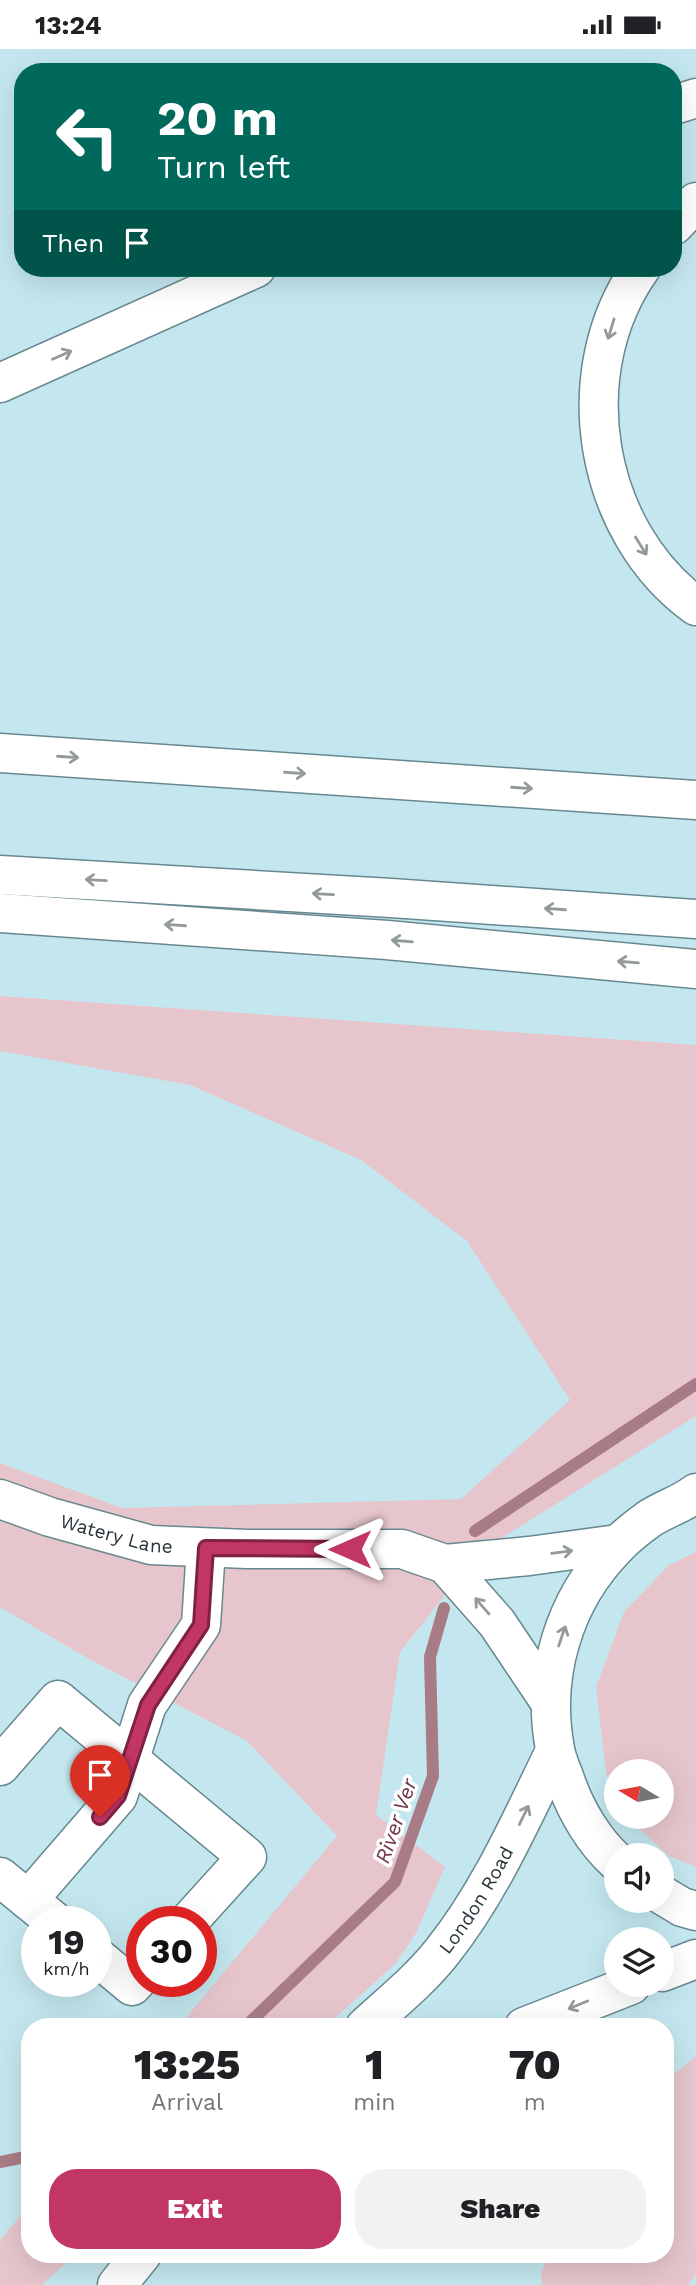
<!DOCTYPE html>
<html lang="en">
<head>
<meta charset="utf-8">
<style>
  body { margin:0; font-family:"Work Sans",sans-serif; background:#f2f2f2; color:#202124; height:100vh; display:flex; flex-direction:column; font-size:26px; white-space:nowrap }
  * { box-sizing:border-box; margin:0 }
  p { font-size:23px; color:#757577 }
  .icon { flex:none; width:38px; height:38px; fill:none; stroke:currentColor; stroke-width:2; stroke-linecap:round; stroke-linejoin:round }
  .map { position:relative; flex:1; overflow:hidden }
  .details { position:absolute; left:21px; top:1969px; width:653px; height:245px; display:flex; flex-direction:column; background:#fff; border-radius:28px; box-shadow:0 7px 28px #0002 }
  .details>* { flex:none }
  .banner { position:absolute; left:14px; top:14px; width:668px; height:214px; border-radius:28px; box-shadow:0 7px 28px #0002; background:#00695c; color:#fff; overflow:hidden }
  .needle { width:46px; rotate:280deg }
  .fabs { position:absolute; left:604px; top:1710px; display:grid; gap:14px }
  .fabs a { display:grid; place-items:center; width:70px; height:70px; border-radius:50%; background:#fff; box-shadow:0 7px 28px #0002; font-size:35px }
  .speed { position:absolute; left:21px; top:1857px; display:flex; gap:14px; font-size:35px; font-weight:700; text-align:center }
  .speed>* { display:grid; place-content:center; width:91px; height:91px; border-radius:50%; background:#fff; box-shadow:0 7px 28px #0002; line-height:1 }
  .speed small { font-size:18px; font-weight:400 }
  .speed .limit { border:10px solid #d22; background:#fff; color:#111 }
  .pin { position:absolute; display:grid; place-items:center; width:60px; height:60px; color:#fff; margin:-72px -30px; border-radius:50% 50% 50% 0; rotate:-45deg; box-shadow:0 0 7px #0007 }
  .pin .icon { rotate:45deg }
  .me { position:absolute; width:77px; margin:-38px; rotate:270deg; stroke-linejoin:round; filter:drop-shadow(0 0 5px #0008) }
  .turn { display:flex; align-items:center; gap:24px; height:147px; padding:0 28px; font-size:32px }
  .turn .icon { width:91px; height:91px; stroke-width:2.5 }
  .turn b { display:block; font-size:49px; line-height:60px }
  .then { display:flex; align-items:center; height:66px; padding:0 28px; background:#0003; gap:14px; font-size:26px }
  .eta { display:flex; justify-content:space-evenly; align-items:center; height:119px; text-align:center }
  .eta b { font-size:42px; font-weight:800; line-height:49px }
  .primary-button { display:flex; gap:14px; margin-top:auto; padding:14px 28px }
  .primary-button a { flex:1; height:80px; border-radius:28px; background:#c23567; color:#fff; font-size:28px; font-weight:800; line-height:80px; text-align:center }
  .primary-button a+a { background:#f2f2f2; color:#202124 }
  .status { display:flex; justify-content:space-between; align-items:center; height:49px; padding:0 35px; background:#fff; direction:ltr }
  .status svg { height:19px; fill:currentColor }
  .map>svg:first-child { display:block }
  .green { fill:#e6c6cc }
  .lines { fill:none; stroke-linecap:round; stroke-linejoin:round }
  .stream { stroke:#a87c86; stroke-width:12 }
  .minor-casing { stroke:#688890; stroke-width:41 }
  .major-casing { stroke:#688890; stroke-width:41 }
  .highway-casing { stroke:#688890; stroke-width:41 }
  .minor { stroke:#fff; stroke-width:38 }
  .major { stroke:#fff; stroke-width:38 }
  .highway { stroke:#fff; stroke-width:38 }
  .oneway { stroke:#939a9c }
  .route-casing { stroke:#7e2243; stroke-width:18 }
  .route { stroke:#c23567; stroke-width:12 }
  .labels { text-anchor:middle; stroke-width:7; stroke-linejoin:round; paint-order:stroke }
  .street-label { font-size:19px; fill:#273438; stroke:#fff }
  .water-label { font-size:21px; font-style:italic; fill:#723647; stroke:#fff }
</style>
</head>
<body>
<div class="status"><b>13:24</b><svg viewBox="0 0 49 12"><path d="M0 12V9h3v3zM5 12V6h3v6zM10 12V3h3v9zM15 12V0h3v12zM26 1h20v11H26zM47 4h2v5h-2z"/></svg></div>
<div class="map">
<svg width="696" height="2236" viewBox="0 0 696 2236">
  <rect width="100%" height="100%" fill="#c4e7ef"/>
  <!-- green -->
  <g class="green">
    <polygon points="0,947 696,996 696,1367 478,1504 400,1603 376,1766 445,1818 416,1884 395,1915 326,1977 179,1977 337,1787 247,1692 89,1610 0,1558 0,1414 122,1459 461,1450 570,1351 467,1192 361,1111 190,1036 0,1002"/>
    <polygon points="696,1503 696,1818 669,1807 637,1778 631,1768 662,1768 662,1722 616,1722 616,1742 606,1724 596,1638 624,1563 669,1516"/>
    <polygon points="696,2007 696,2225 688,2236 542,2236 541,2223 549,2205 665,2205 665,2032"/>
    <polygon points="30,2156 30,2205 76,2205 42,2236 0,2236 0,2191"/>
  </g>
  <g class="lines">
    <!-- stream -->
    <g class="stream">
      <polyline points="475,1482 696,1335"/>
      <polyline points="245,1978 395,1833 433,1727 430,1608 444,1559"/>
      <polyline points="0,2113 30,2107"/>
    </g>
    <defs>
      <g id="minor">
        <path id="s1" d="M0,1450L50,1468L151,1496L247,1500H402L445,1515L529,1507L618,1495"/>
        <polyline points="445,1515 497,1574 550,1653"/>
        <polyline points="0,1717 58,1651 247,1808 189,1872"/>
        <polyline points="0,1828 54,1872"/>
        <polyline points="28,1851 118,1747 147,1656 201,1576 206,1499"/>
        <polyline points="96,1907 132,1937 142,1926"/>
      </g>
      <g id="major">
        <path d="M616,1812C594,1792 577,1763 567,1736C563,1724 557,1712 555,1700C541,1626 564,1551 616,1498C625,1488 638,1478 649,1470C664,1460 682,1455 696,1444"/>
        <polyline points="662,1846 682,1858 696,1862"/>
        <polyline points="662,1923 696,1910"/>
        <path id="s2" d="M365,1978C391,1954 420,1931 442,1903C490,1843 521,1771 555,1702"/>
        <polyline points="524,1978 631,1936"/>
        <polyline points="117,2236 142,2205"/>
      </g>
      <g id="highway">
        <polyline points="674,56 696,49"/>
        <polyline points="674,176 696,153"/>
        <path d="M641,219C567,323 593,482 696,557"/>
        <polyline points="0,334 256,219"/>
        <polyline points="0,704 696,751"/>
        <polyline points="0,826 391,849 696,870"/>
        <polyline points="0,864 387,891 696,920"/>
      </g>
    </defs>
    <!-- minor casing -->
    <use href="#minor" class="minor-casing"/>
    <!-- major casing -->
    <use href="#major" class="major-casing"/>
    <!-- highway casing -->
    <use href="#highway" class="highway-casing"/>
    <!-- minor -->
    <use href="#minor" class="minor"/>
    <!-- major -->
    <use href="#major" class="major"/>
    <!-- highway -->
    <use href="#highway" class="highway"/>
  </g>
  <!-- one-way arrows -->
  <defs><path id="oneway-shaft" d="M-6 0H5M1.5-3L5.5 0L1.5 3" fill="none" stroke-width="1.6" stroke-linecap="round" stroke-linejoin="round" transform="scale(1.75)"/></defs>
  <g class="oneway">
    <use href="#oneway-shaft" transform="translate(611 280) rotate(107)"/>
    <use href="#oneway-shaft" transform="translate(62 306) rotate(-24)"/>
    <use href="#oneway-shaft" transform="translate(641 497) rotate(58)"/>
    <use href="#oneway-shaft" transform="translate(68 708) rotate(4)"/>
    <use href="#oneway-shaft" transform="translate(295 724) rotate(4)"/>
    <use href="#oneway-shaft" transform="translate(522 739) rotate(4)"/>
    <use href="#oneway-shaft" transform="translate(96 831) rotate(-177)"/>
    <use href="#oneway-shaft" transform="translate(323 845) rotate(-177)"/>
    <use href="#oneway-shaft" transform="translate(555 860) rotate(-176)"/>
    <use href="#oneway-shaft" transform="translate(175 876) rotate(-176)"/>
    <use href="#oneway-shaft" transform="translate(402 892) rotate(-175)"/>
    <use href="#oneway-shaft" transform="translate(628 913) rotate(-175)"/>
    <use href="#oneway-shaft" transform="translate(562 1503) rotate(-7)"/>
    <use href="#oneway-shaft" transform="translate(482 1557) rotate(-131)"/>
    <use href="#oneway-shaft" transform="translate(562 1587) rotate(-71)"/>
    <use href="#oneway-shaft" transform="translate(524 1766) rotate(-64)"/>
    <use href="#oneway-shaft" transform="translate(578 1956) rotate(158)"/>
  </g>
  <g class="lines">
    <defs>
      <polyline id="route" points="100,1768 118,1747 148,1656 201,1576 206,1499 350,1500"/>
    </defs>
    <!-- route casing -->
    <use href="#route" class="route-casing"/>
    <!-- route -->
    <use href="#route" class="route"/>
  </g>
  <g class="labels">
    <!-- street labels -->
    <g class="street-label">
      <text dy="7" stroke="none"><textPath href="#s1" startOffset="122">Watery Lane</textPath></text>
      <text dy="7" stroke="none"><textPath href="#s2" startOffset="170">London Road</textPath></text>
    </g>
    <!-- water labels -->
    <g class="water-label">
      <text transform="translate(396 1772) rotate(-71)" y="7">River Ver</text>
    </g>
  </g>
</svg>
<div class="fabs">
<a><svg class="needle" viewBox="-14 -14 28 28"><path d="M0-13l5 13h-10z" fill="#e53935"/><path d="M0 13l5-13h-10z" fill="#757577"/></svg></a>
<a><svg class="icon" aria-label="sound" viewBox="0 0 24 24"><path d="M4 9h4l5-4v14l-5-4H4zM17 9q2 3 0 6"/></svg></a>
<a><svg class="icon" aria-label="layers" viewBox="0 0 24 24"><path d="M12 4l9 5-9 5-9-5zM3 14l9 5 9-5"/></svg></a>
</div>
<div class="speed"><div>19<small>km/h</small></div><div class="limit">30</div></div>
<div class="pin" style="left:100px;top:1768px;background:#d93025"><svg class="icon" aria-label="arrive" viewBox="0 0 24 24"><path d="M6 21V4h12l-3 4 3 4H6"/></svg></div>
<svg class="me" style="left:350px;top:1500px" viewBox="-20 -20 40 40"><path d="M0-17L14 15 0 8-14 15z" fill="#c23567" stroke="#fff" stroke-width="4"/></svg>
<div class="banner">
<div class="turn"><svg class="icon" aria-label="left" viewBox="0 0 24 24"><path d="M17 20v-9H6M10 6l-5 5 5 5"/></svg><div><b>20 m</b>Turn left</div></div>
<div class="then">Then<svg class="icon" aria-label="arrive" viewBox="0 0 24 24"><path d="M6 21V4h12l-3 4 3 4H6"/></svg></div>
</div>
<section class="details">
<div class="eta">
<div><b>13:25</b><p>Arrival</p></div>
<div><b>1</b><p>min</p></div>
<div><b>70</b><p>m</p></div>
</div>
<div class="primary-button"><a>Exit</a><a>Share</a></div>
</section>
</div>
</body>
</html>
